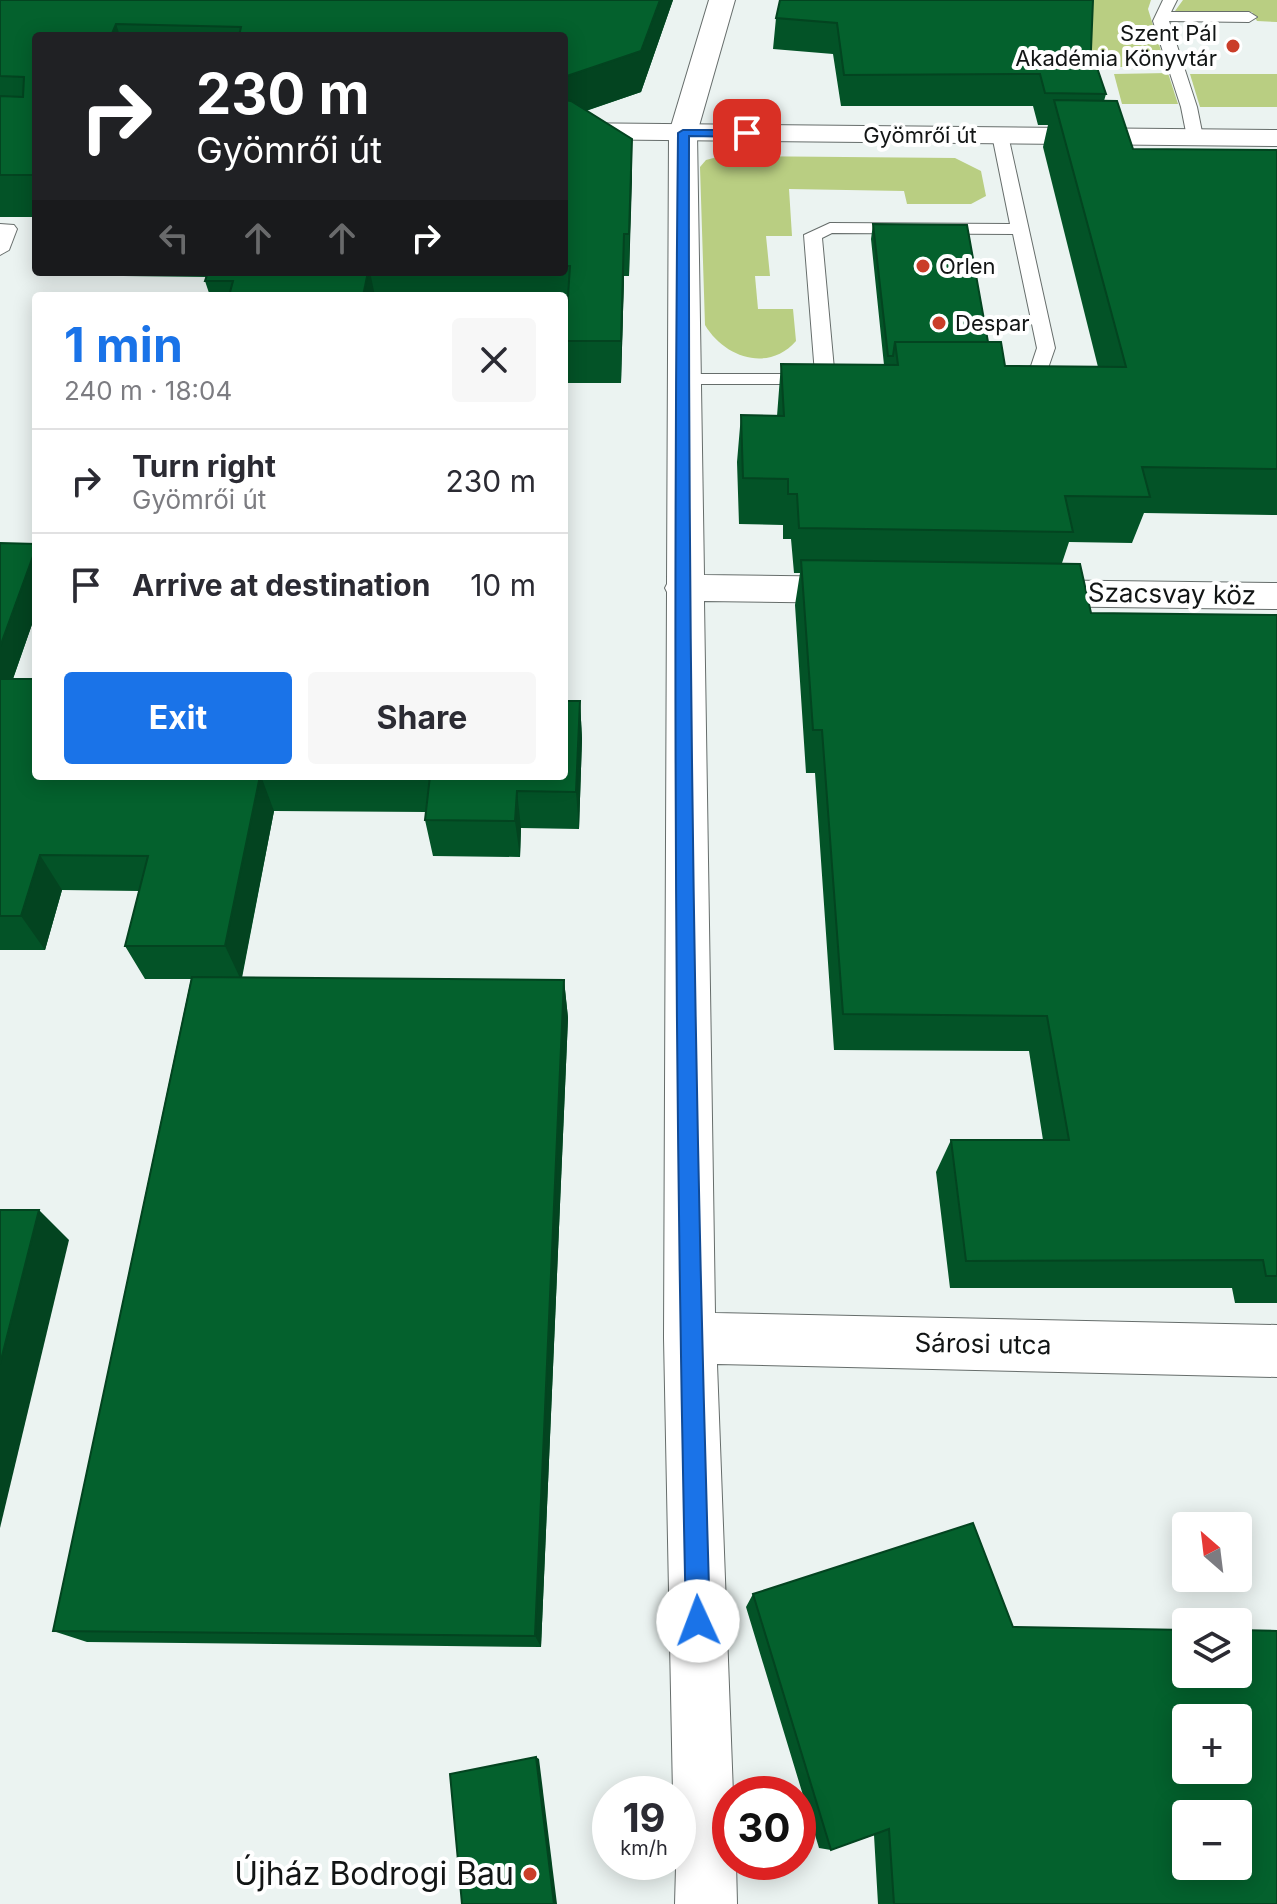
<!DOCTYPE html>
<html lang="en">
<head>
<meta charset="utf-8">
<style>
  body { margin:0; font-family:Inter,sans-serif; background:#f7f7f7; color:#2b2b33; height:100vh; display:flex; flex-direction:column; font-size:30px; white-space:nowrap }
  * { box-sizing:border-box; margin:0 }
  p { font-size:26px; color:#7c7c81 }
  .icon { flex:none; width:44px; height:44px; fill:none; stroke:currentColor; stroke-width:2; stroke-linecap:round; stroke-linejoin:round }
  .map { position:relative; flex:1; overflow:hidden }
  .panel { position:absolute; left:32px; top:292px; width:536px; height:488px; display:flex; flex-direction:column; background:#fff; border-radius:8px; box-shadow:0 4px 20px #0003 }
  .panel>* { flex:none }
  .hud { position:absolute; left:32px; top:32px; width:536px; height:244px; border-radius:8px; box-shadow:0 4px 20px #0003; background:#202124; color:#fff; overflow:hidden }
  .needle { width:52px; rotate:332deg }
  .buttons { position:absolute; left:1172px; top:1512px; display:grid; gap:16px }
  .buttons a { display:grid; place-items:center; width:80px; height:80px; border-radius:8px; background:#fff; box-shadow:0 4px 20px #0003; font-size:40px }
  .speed { position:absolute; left:592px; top:1776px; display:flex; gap:16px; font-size:40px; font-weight:700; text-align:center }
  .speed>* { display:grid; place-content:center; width:104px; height:104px; border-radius:50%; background:#fff; box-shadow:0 4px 20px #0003; line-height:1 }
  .speed small { font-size:20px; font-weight:400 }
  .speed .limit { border:12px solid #d22; background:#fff; color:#111 }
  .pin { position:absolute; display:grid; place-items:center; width:68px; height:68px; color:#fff; margin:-34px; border-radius:16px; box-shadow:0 4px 12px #0006 }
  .me { position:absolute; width:88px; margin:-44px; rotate:358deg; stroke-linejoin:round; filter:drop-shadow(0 0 6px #0008) }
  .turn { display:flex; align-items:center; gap:28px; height:168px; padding:0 32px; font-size:36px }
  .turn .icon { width:104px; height:104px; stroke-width:2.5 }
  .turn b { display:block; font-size:56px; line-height:68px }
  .lanes { display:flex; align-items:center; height:76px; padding:0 32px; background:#0003; justify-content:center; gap:40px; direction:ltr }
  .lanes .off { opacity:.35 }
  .round { display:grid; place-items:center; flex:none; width:84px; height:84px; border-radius:8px; background:#f7f7f7 }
  .overview { display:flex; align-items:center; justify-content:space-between; height:136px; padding:0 32px }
  h1 { font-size:48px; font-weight:700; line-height:60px; color:#1a73e8 }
  .primary-button { display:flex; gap:16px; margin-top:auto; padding:16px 32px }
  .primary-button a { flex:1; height:92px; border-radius:8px; background:#1a73e8; color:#fff; font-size:32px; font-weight:700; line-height:92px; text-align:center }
  .primary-button a+a { background:#f7f7f7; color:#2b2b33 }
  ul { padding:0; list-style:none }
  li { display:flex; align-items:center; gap:24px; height:104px; padding:0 32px; border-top:2px solid #e1e1e2 }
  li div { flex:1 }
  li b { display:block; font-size:30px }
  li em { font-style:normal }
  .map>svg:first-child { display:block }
  .green { fill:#b9ce82 }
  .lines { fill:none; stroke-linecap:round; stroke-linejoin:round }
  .service-casing { stroke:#666d6b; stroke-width:2 }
  .minor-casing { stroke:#666d6b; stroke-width:2 }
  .tertiary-casing { stroke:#666d6b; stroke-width:2 }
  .service { fill:#fff; fill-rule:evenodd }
  .minor { fill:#fff; fill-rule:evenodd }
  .tertiary { fill:#fff; fill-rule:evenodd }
  .wall { fill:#035327 }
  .shaded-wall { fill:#034420 }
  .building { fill:#04612d; stroke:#034420; stroke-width:2; fill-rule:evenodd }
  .route { fill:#1a73e8; stroke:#114b97; stroke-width:2 }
  .poi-dot { fill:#ca3e29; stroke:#fff; stroke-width:3 }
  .labels { text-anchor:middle; stroke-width:8; stroke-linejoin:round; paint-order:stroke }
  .far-poi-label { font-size:22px; fill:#121515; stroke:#fff; text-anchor:start }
  .far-street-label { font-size:22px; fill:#121515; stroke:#fff }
  .street-label { font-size:26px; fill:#121515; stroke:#fff }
  .near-poi-label { font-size:32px; fill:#121515; stroke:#fff; text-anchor:end }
</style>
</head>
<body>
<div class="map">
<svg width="1277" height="1904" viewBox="0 0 1277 1904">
  <rect width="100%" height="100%" fill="#ebf3f1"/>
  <!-- green -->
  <g class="green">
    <polygon points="1093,0 1151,0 1148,9 1166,67 1065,67 1090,54"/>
    <polygon points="1183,0 1277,0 1277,22 1257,21 1252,12 1175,11"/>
    <polygon points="1168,73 1178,104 1122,104 1114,74"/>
    <polygon points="1190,74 1277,74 1277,107 1200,107"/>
    <path d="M721,156L955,158L981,171L986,196L971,204H907L904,191L789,189L792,236H766L770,276H755L758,309H793L796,341C768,373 724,357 705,325L700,167L706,160Z"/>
  </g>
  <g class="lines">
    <defs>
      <g id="service">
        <polygon points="1163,0 1177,0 1171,12 1249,12 1257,17 1249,22 1169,21 1197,107 1203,137 1201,140 1189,140 1187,137 1181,107 1153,21"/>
        <polygon points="1000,130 1008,135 1055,348 1046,374 1008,386 998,380 1001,376 1031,366 1037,348 1013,234 832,233 822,238 835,380 832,384 675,384 672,380 682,374 815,374 804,235 830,223 1010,224 992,135"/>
        <polygon points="0,224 14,225 17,229 9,250 0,255"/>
      </g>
      <g id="minor">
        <polygon points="709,0 735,0 697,133 704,575 857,577 870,581 875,590 870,599 857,603 704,601 715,1313 1277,1325 1277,1377 717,1364 733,1794 730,1794 730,1862 736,1862 737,1904 675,1904 678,1794 673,1794 664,1338 667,592 665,588 667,584 669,133"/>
        <polygon points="1026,580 1277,583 1277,609 1026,606 1013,602 1008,593 1013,584"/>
      </g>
      <polygon id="tertiary" points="564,123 1277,130 1277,146 564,139"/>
    </defs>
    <!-- service casing -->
    <use href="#service" class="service-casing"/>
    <!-- minor casing -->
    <use href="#minor" class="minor-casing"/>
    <!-- tertiary casing -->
    <use href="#tertiary" class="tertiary-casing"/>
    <!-- service -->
    <use href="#service" class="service"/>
    <!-- minor -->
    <use href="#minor" class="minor"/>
    <!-- tertiary -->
    <use href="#tertiary" class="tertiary"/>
  </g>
  <!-- wall -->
  <g class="wall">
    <polygon points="0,0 673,0 641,92 586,111 632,139 629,276 624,276 621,383 567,383 565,341 567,308 564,307 564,296 210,296 205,281 206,277 123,276 121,272 564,272 564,36 36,36 36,217 0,217"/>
    <polygon points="780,0 1091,50 1106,94 1104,101 1133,149 1277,150 1277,515 1144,513 1132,543 1069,542 1062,563 1091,613 1277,615 1277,1303 1235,1303 1232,1288 950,1288 936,1172 951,1140 1043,1140 1029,1051 834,1050 815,773 806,773 795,605 800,573 794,573 791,539 783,539 783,525 739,524 737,462 741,415 777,416 781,364 884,365 871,239 873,224 988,342 1005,366 1098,367 1043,147 1048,125 1038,125 1033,106 841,106 833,54 773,49 776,18"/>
    <polygon points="0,543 36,544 36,613 13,679 36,776 564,776 580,701 582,739 579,829 521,828 520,857 433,856 425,820 426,812 274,811 242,978 564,980 568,1018 541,1647 87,1642 53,1631 191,979 145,979 125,946 139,891 62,890 45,950 0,950"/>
    <polygon points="753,1594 1013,1627 1277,1904 878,1904 874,1835 831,1850 819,1848 746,1607"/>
  </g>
  <!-- shaded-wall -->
  <g class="shaded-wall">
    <polygon points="660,0 673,0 641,92 564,118 564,77"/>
    <polygon points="116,24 120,36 111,36"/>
    <polygon points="632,139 632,181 629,276 629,234"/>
    <polygon points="624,234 624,276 621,383 621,341"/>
    <polygon points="368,272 370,272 375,296 363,296"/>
    <polygon points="36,548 36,613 4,704 0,697 0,647"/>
    <polygon points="580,701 582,739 579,829 576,792"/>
    <polygon points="260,776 261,776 274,811 241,980 225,946"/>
    <polygon points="517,791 521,828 520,857 515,821"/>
    <polygon points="40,855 62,890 45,950 21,916"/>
    <polygon points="564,980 568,1018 541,1647 535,1636"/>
    <polygon points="39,1210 69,1240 0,1528 0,1364"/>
    <polygon points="536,1757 539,1759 557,1904 554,1904"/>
  </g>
  <!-- building -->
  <g class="building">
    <polygon points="0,0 660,0 641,51 564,77 564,36 239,36 241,27 116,24 111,36 36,36 36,175 0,175 0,96 23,97 24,77 0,76"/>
    <polygon points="780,0 1093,0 1091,50 1106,94 1045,93 1040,74 844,75 837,23 776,18"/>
    <polygon points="564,100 571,101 632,139 629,234 624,234 621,341 565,341 570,266 564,266"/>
    <polygon points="1054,100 1117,101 1133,149 1277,150 1277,469 1142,467 1150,497 1065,496 1073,532 799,528 797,494 788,494 788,479 743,478 741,415 784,416 781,364 898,365 895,342 1001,342 1005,366 1126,367"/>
    <polygon points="873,224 967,225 988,342 895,342 893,356 888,356"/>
    <polygon points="208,272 368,272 363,296 229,296 233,281 205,281"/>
    <polygon points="0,543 36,544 36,548 0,647"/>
    <polygon points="801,560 1080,564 1091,613 1277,615 1277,1276 1266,1276 1263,1260 966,1261 951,1140 1069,1140 1047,1016 843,1014 822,730 813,730"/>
    <polygon points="0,679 36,679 36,776 260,776 225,946 125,946 148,856 40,855 21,916 0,916"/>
    <polygon points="564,701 580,701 576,792 517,791 515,821 425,820 430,776 564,776"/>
    <polygon points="192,977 564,980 535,1636 53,1631"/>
    <polygon points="0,1210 39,1210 0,1364"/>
    <path d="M973,1523L1013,1627L1186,1630V1674H1238V1630L1277,1631V1904H894L889,1829L831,1850L753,1594ZM1186,1718H1238V1770H1186ZM1186,1814H1238V1866H1186Z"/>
    <polygon points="536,1757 554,1904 462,1904 450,1774"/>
  </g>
  <!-- route -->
  <path class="route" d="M683,130H747L753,133L747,137L689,136C688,631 695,1126 710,1621L706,1629L698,1633L690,1629L686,1621C675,1125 673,629 678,133Z"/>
  <!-- markers -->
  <g class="poi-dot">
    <circle cx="1233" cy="46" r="8"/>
    <circle cx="923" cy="266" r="8"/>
    <circle cx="939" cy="323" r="8"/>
    <circle cx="530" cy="1874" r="8"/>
  </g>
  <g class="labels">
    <!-- far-poi labels -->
    <g class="far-poi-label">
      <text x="1217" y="41" text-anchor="end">Szent Pál<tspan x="1217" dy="25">Akadémia Könyvtár</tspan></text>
      <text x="939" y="274">Orlen</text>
      <text x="955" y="331">Despar</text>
    </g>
    <!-- far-street labels -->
    <g class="far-street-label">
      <text x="920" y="143">Gyömrői út</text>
    </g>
    <!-- street labels -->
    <g class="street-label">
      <text transform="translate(1172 594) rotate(1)" y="9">Szacsvay köz</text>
      <text transform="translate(983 1344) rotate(1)" y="9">Sárosi utca</text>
    </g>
    <!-- near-poi labels -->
    <g class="near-poi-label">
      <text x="514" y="1885">Újház Bodrogi Bau</text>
    </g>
  </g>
</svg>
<div class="buttons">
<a><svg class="needle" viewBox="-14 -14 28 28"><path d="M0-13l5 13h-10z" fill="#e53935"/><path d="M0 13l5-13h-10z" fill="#7c7c81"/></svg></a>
<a><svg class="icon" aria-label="layers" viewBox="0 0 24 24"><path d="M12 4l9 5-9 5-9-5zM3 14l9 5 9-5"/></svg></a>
<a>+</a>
<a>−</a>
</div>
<div class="speed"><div>19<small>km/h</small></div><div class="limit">30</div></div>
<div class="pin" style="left:747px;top:133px;background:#d93025"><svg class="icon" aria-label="arrive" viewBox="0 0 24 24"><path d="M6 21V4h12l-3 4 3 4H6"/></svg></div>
<svg class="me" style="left:698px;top:1621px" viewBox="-20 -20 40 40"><circle r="19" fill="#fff"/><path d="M0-13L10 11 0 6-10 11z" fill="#1a73e8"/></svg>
<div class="hud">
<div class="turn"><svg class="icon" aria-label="right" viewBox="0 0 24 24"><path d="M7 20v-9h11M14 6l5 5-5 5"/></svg><div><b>230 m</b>Gyömrői út</div></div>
<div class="lanes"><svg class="icon off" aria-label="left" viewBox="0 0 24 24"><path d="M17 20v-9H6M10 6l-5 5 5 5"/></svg><svg class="icon off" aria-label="ahead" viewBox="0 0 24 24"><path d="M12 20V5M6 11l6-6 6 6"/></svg><svg class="icon off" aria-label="ahead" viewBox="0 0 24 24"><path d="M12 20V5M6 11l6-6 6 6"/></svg><svg class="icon" aria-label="right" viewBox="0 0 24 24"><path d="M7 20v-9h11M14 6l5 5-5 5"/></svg></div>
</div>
<section class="panel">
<div class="overview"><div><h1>1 min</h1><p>240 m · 18:04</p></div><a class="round"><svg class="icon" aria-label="close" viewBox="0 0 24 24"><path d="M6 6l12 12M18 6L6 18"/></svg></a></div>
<ul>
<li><svg class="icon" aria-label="right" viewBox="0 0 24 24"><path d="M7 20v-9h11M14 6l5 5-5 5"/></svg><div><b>Turn right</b><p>Gyömrői út</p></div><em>230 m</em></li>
<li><svg class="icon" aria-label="arrive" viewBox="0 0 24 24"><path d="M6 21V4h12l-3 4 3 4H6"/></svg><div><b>Arrive at destination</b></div><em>10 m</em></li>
</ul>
<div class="primary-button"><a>Exit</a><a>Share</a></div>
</section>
</div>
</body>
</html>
